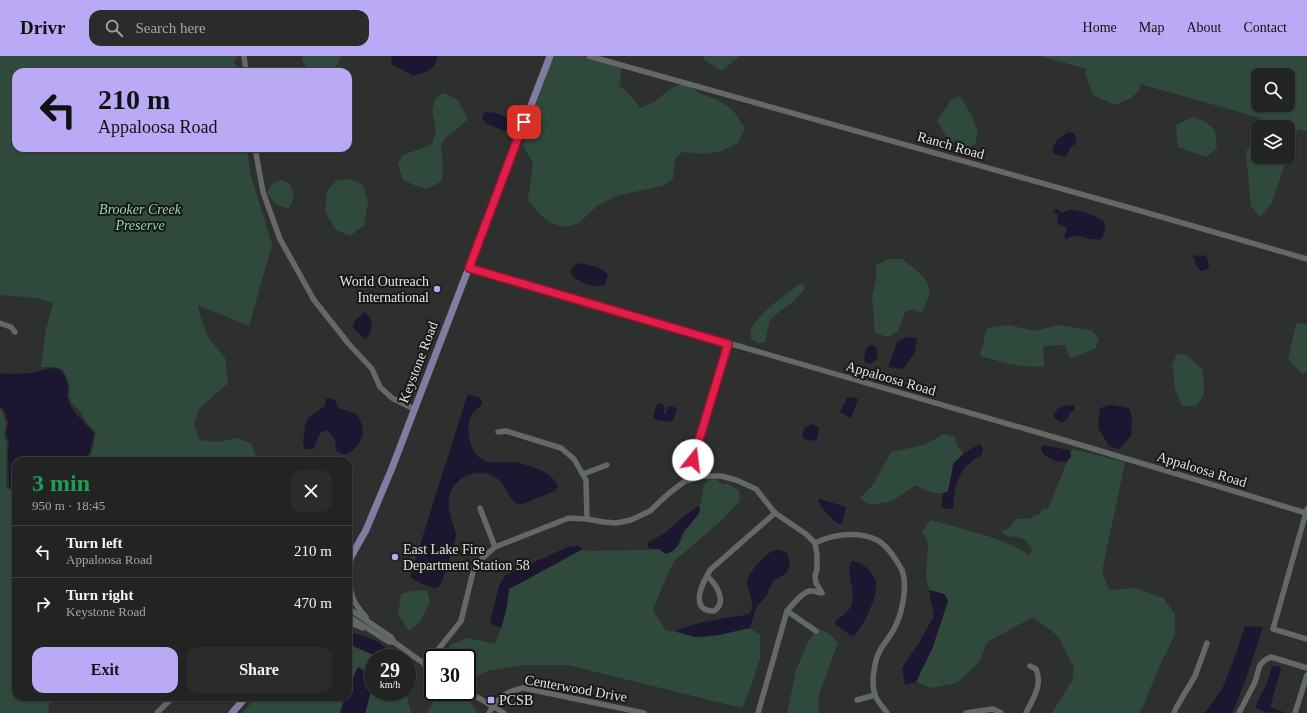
<!DOCTYPE html>
<html lang="en">
<head>
<meta charset="utf-8">
<style>
  body { margin:0; font-family:Georgia,serif; background:#2a2c2b; color:#f1f3f6; height:100vh; display:flex; flex-direction:column; font-size:15px; white-space:nowrap }
  * { box-sizing:border-box; margin:0 }
  p { font-size:13px; color:#a2a4a6 }
  .icon { flex:none; width:22px; height:22px; fill:none; stroke:currentColor; stroke-width:2; stroke-linecap:round; stroke-linejoin:round }
  .map { position:relative; flex:1; overflow:hidden }
  .panel { position:absolute; left:12px; top:401px; width:340px; height:244px; display:flex; flex-direction:column; background:#222423; border-radius:12px; box-shadow:0 1px 3px #0004,0 0 0 1px #3f4141 }
  .panel>* { flex:none }
  .guide { position:absolute; left:12px; top:12px; width:340px; height:84px; border-radius:12px; box-shadow:0 1px 3px #0004,0 0 0 1px #3f4141; background:#baaaf6; color:#111; overflow:hidden }
  .fabs { position:absolute; left:1251px; top:12px; display:grid; gap:8px }
  .fabs a { display:grid; place-items:center; width:44px; height:44px; border-radius:8px; background:#222423; box-shadow:0 1px 3px #0004,0 0 0 1px #3f4141; font-size:20px }
  .speed { position:absolute; left:364px; top:593px; display:flex; gap:8px; font-size:20px; font-weight:700; text-align:center }
  .speed>* { display:grid; place-content:center; width:52px; height:52px; border-radius:50%; background:#222423; box-shadow:0 1px 3px #0004,0 0 0 1px #3f4141; line-height:1 }
  .speed small { font-size:10px; font-weight:400 }
  .speed .limit { border:2px solid #111; border-radius:6px; background:#fff; color:#111 }
  .pin { position:absolute; display:grid; place-items:center; width:34px; height:34px; color:#fff; margin:-17px; border-radius:8px; box-shadow:0 2px 6px #0006 }
  .me { position:absolute; width:44px; margin:-22px; rotate:16deg; stroke-linejoin:round; filter:drop-shadow(0 0 3px #0008) }
  .turn { display:flex; align-items:center; gap:14px; height:84px; padding:0 20px; font-size:18px }
  .turn .icon { width:52px; height:52px; stroke-width:2.5 }
  .turn b { display:block; font-size:28px; line-height:34px }
  .round { display:grid; place-items:center; flex:none; width:42px; height:42px; border-radius:12px; background:#2a2c2b }
  .overview { display:flex; align-items:center; justify-content:space-between; height:68px; padding:0 20px }
  h1 { font-size:24px; font-weight:800; line-height:30px; color:#1e9e55 }
  .primary-button { display:flex; gap:8px; margin-top:auto; padding:8px 20px }
  .primary-button a { flex:1; height:46px; border-radius:12px; background:#baaaf6; color:#111; font-size:16px; font-weight:800; line-height:46px; text-align:center }
  .primary-button a+a { background:#2a2c2b; color:#f1f3f6 }
  ul { padding:0; list-style:none }
  li { display:flex; align-items:center; gap:12px; height:52px; padding:0 20px; border-top:1px solid #3f4141 }
  li div { flex:1 }
  li b { display:block; font-size:15px }
  li em { font-style:normal }
  header { display:flex; align-items:center; gap:24px; box-sizing:border-box; height:56px; padding:0 20px; background:#baaaf6; color:#111 }
  header strong { font-size:19px }
  nav { display:flex; gap:22px; margin-inline-start:auto; font-size:14px }
  .search { width:280px; height:36px; background:#2a2c2b; display:flex; align-items:center; gap:10px; box-sizing:border-box; padding:0 14px; border-radius:12px; color:#a2a4a6; font-size:15px }
  .map>svg:first-child { display:block }
  .green { fill:#2f4a3c; fill-rule:evenodd }
  .water { fill:#1c1630 }
  .lines { fill:none; stroke-linecap:round; stroke-linejoin:round }
  .minor { stroke:#646866; stroke-width:5.5 }
  .major { stroke:#817ca0; stroke-width:7 }
  .route-casing { stroke:#92132f; stroke-width:10 }
  .route { stroke:#e11d48; stroke-width:7 }
  .poi-dot { fill:#baaaf6; stroke:#171817; stroke-width:1.5 }
  .labels { text-anchor:middle; stroke-width:4; stroke-linejoin:round; paint-order:stroke }
  .street-label { font-size:14px; fill:#e1e3e2; stroke:#171817 }
  .park-label { font-size:14px; font-style:italic; fill:#96d5b4; stroke:#171817 }
  .poi-label { font-size:14px; fill:#e1e3e2; stroke:#171817; text-anchor:start }
</style>
</head>
<body>
<header>
<strong>Drivr</strong>
<div class="search"><svg class="icon" aria-label="search" viewBox="0 0 24 24"><circle cx="10" cy="10" r="6"/><path d="M15 15l6 6"/></svg>Search here</div>
<nav><a>Home</a><a>Map</a><a>About</a><a>Contact</a></nav>
</header>
<div class="map">
<svg width="1307" height="657" viewBox="0 0 1307 657">
  <rect width="100%" height="100%" fill="#2d302f"/>
  <!-- green -->
  <g class="green">
    <path d="M0,0H238L233,7L236,9L237,16H16V92H247L250,116L272,189L249,270L198,249C203,272 208,285 225,301L228,327L198,354L194,368L199,384L219,386L236,382L251,387L258,405H88L93,392L96,376L86,366L81,356L72,347L69,340L70,334L69,326L63,314L57,311H41L46,273L53,247L37,242L0,239Z"/>
    <polygon points="303,0 341,0 341,1 333,16 305,16 305,7 302,4"/>
    <polygon points="553,0 581,0 622,11 619,29 630,39 640,52 654,46 670,33 682,28 689,30 701,38 716,43 732,53 745,72 738,87 722,95 704,98 683,96 675,102 673,123 663,130 619,139 598,149 579,167 565,171 550,167 537,155 528,144 533,107 523,90 527,70 533,57"/>
    <polygon points="704,0 740,0 722,15 703,3"/>
    <path d="M1040,0H1307V75L1298,73L1292,86L1288,98V71H1264L1268,64L1140,28L1139,35L1129,43L1115,49L1093,39L1085,18L1087,13ZM1258,19H1288V49H1258Z"/>
    <polygon points="443,37 457,43 468,63 456,74 444,83 441,91 443,106 442,125 427,133 414,129 403,124 398,108 403,99 420,93 432,88 436,75 432,55 435,43"/>
    <polygon points="960,40 971,58 978,77 975,88 967,93 948,83 937,65 951,44"/>
    <polygon points="1193,61 1204,65 1215,74 1217,92 1206,101 1178,91 1176,69"/>
    <polygon points="1258,78 1258,101 1287,101 1272,147 1260,161 1251,150 1246,96"/>
    <polygon points="349,123 363,129 368,146 364,169 350,180 336,174 325,156 327,135 336,125"/>
    <path d="M281,124C292,127 291,131 294,141L289,152C277,151 274,146 267,137L272,128Z"/>
    <path d="M888,203H902C910,210 929,222 929,233C930,241 925,250 921,257L913,253L905,256L898,275L888,281L875,277L872,240L876,224V209Z"/>
    <path d="M800,228L804,229L805,232C796,245 783,253 770,263L765,286L758,287L751,283C751,280 750,277 751,274C757,258 786,238 800,228Z"/>
    <polygon points="1302,267 1307,269 1307,316 1302,318 1288,303 1296,268"/>
    <path d="M1008,269L1034,275L1059,269L1091,274L1099,283L1096,292L1070,303L1065,289L1043,290L1044,311C1031,311 1018,310 1005,307C997,305 989,302 980,300L987,272Z"/>
    <polygon points="1177,298 1187,299 1203,314 1204,340 1195,350 1182,350 1175,332 1172,309"/>
    <polygon points="0,353 2,355 6,367 4,378 7,389 6,398 6,431 11,435 16,436 16,641 53,641 50,644 48,657 0,657"/>
    <path d="M944,378L955,381L957,390L964,397L953,408L952,416L948,435C938,440 925,435 916,429L892,445L870,449L860,442L873,429L891,396L924,389Z"/>
    <path d="M1072,393L1125,406L1102,516L1109,534L1135,532L1163,542L1175,558V579L1160,609L1144,648L1139,657H1052L1072,625L1074,611L1057,579L1033,561L987,586L980,605L957,627L931,632L916,626L932,593L948,545L944,538L929,534L926,522L928,487L922,475L931,464C954,471 1014,484 1029,500L1032,493C1028,490 1028,485 1023,483C1017,480 1011,482 1003,478V474L1009,473L1016,463H1025L1031,462L1033,460L1038,459L1043,452L1048,453Z"/>
    <path d="M713,423L717,424L721,428H727L739,434L740,445L720,466L674,505L663,529L653,554L666,575C676,575 684,579 694,581C710,583 734,575 750,572L760,579V602L753,625L742,652L568,609H523L487,615L467,625V602H438L452,588L468,582L495,588C503,570 507,553 509,533L583,493L587,495L642,494L659,493L662,496H671L679,489L685,475L699,457L700,453L699,449L701,447C704,438 700,425 713,423Z"/>
    <polygon points="427,534 430,546 420,566 409,575 398,558 401,538 412,535"/>
    <polygon points="818,572 830,578 838,587 819,638 819,657 787,657 796,614 807,588 815,576 817,578 819,575"/>
    <polygon points="348,588 381,602 373,602 373,621 358,611 348,634"/>
    <polygon points="373,628 373,636 406,636 411,657 365,657"/>
    <path d="M446,636C459,636 473,645 477,657H427L437,640Z"/>
    <polygon points="257,641 345,641 340,657 242,657"/>
  </g>
  <!-- water -->
  <g class="water">
    <path d="M391,0H437C436,15 425,16 413,20L403,14L392,9Z"/>
    <path d="M486,56C495,56 504,59 510,65L508,73L504,75L487,68L483,64V58Z"/>
    <polygon points="1068,76 1074,77 1077,86 1071,91 1066,101 1054,98 1052,93 1057,84"/>
    <path d="M1056,153H1058L1060,156L1063,157C1065,156 1066,154 1068,154C1075,152 1099,160 1104,166C1108,170 1103,180 1101,183C1088,186 1081,175 1066,183L1064,181L1067,172L1059,168L1057,164L1058,157H1053V155Z"/>
    <path d="M1194,199L1199,200L1203,199L1207,201L1209,210L1207,213L1202,215C1197,213 1194,208 1195,202L1192,201Z"/>
    <path d="M578,207C588,209 602,210 608,219L605,229C595,233 582,227 573,221L571,216L573,211Z"/>
    <path d="M365,256C374,265 374,273 366,283L363,282L353,271C353,265 360,260 365,256Z"/>
    <polygon points="907,281 917,282 915,296 903,313 888,311 897,286"/>
    <path d="M872,289L876,291C880,300 876,311 865,306L864,302L867,291Z"/>
    <polygon points="53,312 59,313 65,320 67,326 68,334 67,340 71,351 77,359 94,377 90,396 85,405 16,405 16,434 11,434 9,430 8,398 9,388 6,378 8,367 4,354 0,351 0,317 7,318 30,317"/>
    <path d="M468,339L479,341L482,345V348C478,353 472,356 470,362C466,374 469,394 480,402C490,409 503,406 514,406C518,406 522,408 526,409C540,413 551,417 558,430L555,435L520,449C506,446 507,416 479,417C457,418 444,437 450,458C451,465 455,471 456,479C456,483 445,517 443,523C442,526 439,532 436,532C429,532 415,525 410,521L466,343Z"/>
    <polygon points="852,341 858,343 851,362 840,356 847,342"/>
    <path d="M329,342L335,344L338,352L357,358C364,371 366,380 355,392C351,396 347,399 341,398L336,394C336,384 334,379 326,374L320,377L313,393H305L303,387L305,369L308,362L325,350L326,343Z"/>
    <path d="M659,347L664,349L665,352L663,357L665,358L668,351L671,350L676,352L677,355L672,366L657,364L654,362C653,357 655,351 659,347Z"/>
    <polygon points="1070,349 1073,349 1075,352 1072,356 1069,356 1070,360 1062,367 1058,365 1053,360 1058,352 1060,352 1064,350"/>
    <polygon points="1111,349 1129,352 1132,361 1131,380 1119,393 1109,390 1098,372 1100,352"/>
    <polygon points="811,368 819,371 819,373 817,383 815,385 804,383 802,379 805,371"/>
    <path d="M980,388L983,393L981,400C958,410 954,431 953,453H946L941,451L943,438L948,435L952,416L953,408L964,397Z"/>
    <path d="M1044,389L1068,394L1070,395L1071,400L1067,406C1058,407 1040,401 1041,391Z"/>
    <path d="M820,443L846,451L842,468H838C831,461 821,453 818,444Z"/>
    <path d="M699,449L700,454L699,457C695,463 690,468 685,474C677,485 681,493 666,498L659,493H651L648,491V487L666,476L682,462Z"/>
    <polygon points="578,490 583,493 509,533 506,555 501,572 491,568 490,566 499,530 505,519 568,491"/>
    <path d="M780,494L787,497L790,507L787,517L774,524L766,540L756,552L750,572L718,579L695,581L676,575C691,568 708,565 725,562C734,560 742,561 750,557C756,547 747,536 747,526C747,518 766,497 773,495C775,494 778,494 780,494Z"/>
    <path d="M852,505C858,505 861,508 866,511C870,514 874,521 876,526C879,539 863,571 854,580L850,579L835,568L836,564C841,561 847,557 850,552C859,537 843,516 852,505Z"/>
    <polygon points="929,534 944,538 948,545 932,593 916,626 905,629 902,612 920,585 934,560"/>
    <polygon points="1245,570 1263,571 1246,623 1232,657 1205,657 1223,631 1237,595"/>
    <polygon points="348,575 377,585 399,602 381,602 348,588"/>
    <path d="M1275,610H1279L1281,613L1270,651L1286,657C1276,657 1262,657 1255,651L1267,627L1272,611Z"/>
    <polygon points="358,611 373,621 373,628 365,657 340,657 345,641 348,641 348,634"/>
  </g>
  <g class="lines">
    <!-- minor -->
    <g class="minor">
      <polyline points="244,0 246,16"/>
      <polyline points="589,0 1141,155 1307,203"/>
      <polyline points="255,92 263,136 280,183 314,244 348,287 372,313 380,331 392,342 414,353"/>
      <polyline points="469,212 1074,387 1306,457"/>
      <polyline points="0,267 11,271 15,276"/>
      <polyline points="498,376 506,375 561,392 574,403 586,424 587,463"/>
      <polyline points="693,404 728,288"/>
      <polyline points="583,418 607,409"/>
      <polyline points="480,452 495,491"/>
      <polyline points="1307,453 1273,573 1307,583"/>
      <path d="M815,487C833,478 858,475 877,484C886,489 891,496 896,504C898,507 900,511 902,514C908,530 902,557 895,571C889,584 877,593 875,609C873,618 872,630 875,639C877,645 884,652 887,657"/>
      <path d="M351,502C349,527 347,542 366,561"/>
      <polyline points="707,520 710,514 775,457"/>
      <path d="M707,520C716,528 728,546 714,555C691,555 700,532 707,520Z"/>
      <polyline points="348,552 391,581 394,586 433,614"/>
      <polyline points="787,555 816,575"/>
      <polyline points="348,560 389,586 394,586"/>
      <polyline points="348,566 363,572"/>
      <path d="M425,610L461,565L474,512L479,505L495,491L569,462L587,463L604,466L616,467L631,464L650,455L668,438L685,425L702,420H721L736,424L756,433L775,457L806,478L815,487L817,499V513L815,520L816,527L822,537C818,537 813,534 809,535C802,537 792,549 787,555L758,657"/>
      <polyline points="467,635 504,657"/>
      <polyline points="857,644 875,639"/>
      <polyline points="157,657 173,641"/>
      <path d="M489,657C497,642 507,635 523,632L644,657"/>
      <polyline points="966,657 993,653 1001,657"/>
      <path d="M1026,657C1033,642 1043,629 1036,613L1030,610"/>
      <polyline points="1174,657 1176,652 1195,620 1207,587"/>
      <polyline points="1239,657 1255,626 1260,609 1265,604 1271,601 1307,612"/>
      <polyline points="1295,657 1307,619"/>
    </g>
    <!-- major -->
    <g class="major">
      <polyline points="348,506 366,474 392,412 550,0"/>
      <polyline points="232,657 246,641"/>
    </g>
  </g>
  <g class="lines">
    <defs>
      <polyline id="route" points="524,66 469,212 728,288 693,404"/>
    </defs>
    <!-- route casing -->
    <use href="#route" class="route-casing"/>
    <!-- route -->
    <use href="#route" class="route"/>
  </g>
  <!-- markers -->
  <g class="poi-dot">
    <circle cx="437" cy="233" r="4"/>
    <circle cx="395" cy="501" r="4"/>
    <rect x="487" y="640" width="8" height="8" rx="2"/>
  </g>
  <g class="labels">
    <!-- street labels -->
    <g class="street-label">
      <text transform="translate(951 89) rotate(16)" y="5">Ranch Road</text>
      <text transform="translate(418 306) rotate(-69)" y="5">Keystone Road</text>
      <text transform="translate(891 322) rotate(16)" y="5">Appaloosa Road</text>
      <text transform="translate(1202 413) rotate(17)" y="5">Appaloosa Road</text>
      <text transform="translate(576 632) rotate(10)" y="5">Centerwood Drive</text>
    </g>
    <!-- park labels -->
    <g class="park-label">
      <text x="140" y="158">Brooker Creek<tspan x="140" dy="16">Preserve</tspan></text>
    </g>
    <!-- poi labels -->
    <g class="poi-label">
      <text x="429" y="230" text-anchor="end">World Outreach<tspan x="429" dy="16">International</tspan></text>
      <text x="403" y="498">East Lake Fire<tspan x="403" dy="16">Department Station 58</tspan></text>
      <text x="499" y="649">PCSB</text>
    </g>
  </g>
</svg>
<div class="fabs">
<a><svg class="icon" aria-label="search" viewBox="0 0 24 24"><circle cx="10" cy="10" r="6"/><path d="M15 15l6 6"/></svg></a>
<a><svg class="icon" aria-label="layers" viewBox="0 0 24 24"><path d="M12 4l9 5-9 5-9-5zM3 14l9 5 9-5"/></svg></a>
</div>
<div class="speed"><div>29<small>km/h</small></div><div class="limit">30</div></div>
<div class="pin" style="left:524px;top:66px;background:#d93025"><svg class="icon" aria-label="arrive" viewBox="0 0 24 24"><path d="M6 21V4h12l-3 4 3 4H6"/></svg></div>
<svg class="me" style="left:693px;top:404px" viewBox="-20 -20 40 40"><circle r="19" fill="#fff"/><path d="M0-13L10 11 0 6-10 11z" fill="#e11d48"/></svg>
<div class="guide">
<div class="turn"><svg class="icon" aria-label="left" viewBox="0 0 24 24"><path d="M17 20v-9H6M10 6l-5 5 5 5"/></svg><div><b>210 m</b>Appaloosa Road</div></div>
</div>
<section class="panel">
<div class="overview"><div><h1>3 min</h1><p>950 m · 18:45</p></div><a class="round"><svg class="icon" aria-label="close" viewBox="0 0 24 24"><path d="M6 6l12 12M18 6L6 18"/></svg></a></div>
<ul>
<li><svg class="icon" aria-label="left" viewBox="0 0 24 24"><path d="M17 20v-9H6M10 6l-5 5 5 5"/></svg><div><b>Turn left</b><p>Appaloosa Road</p></div><em>210 m</em></li>
<li><svg class="icon" aria-label="right" viewBox="0 0 24 24"><path d="M7 20v-9h11M14 6l5 5-5 5"/></svg><div><b>Turn right</b><p>Keystone Road</p></div><em>470 m</em></li>
</ul>
<div class="primary-button"><a>Exit</a><a>Share</a></div>
</section>
</div>
</body>
</html>
